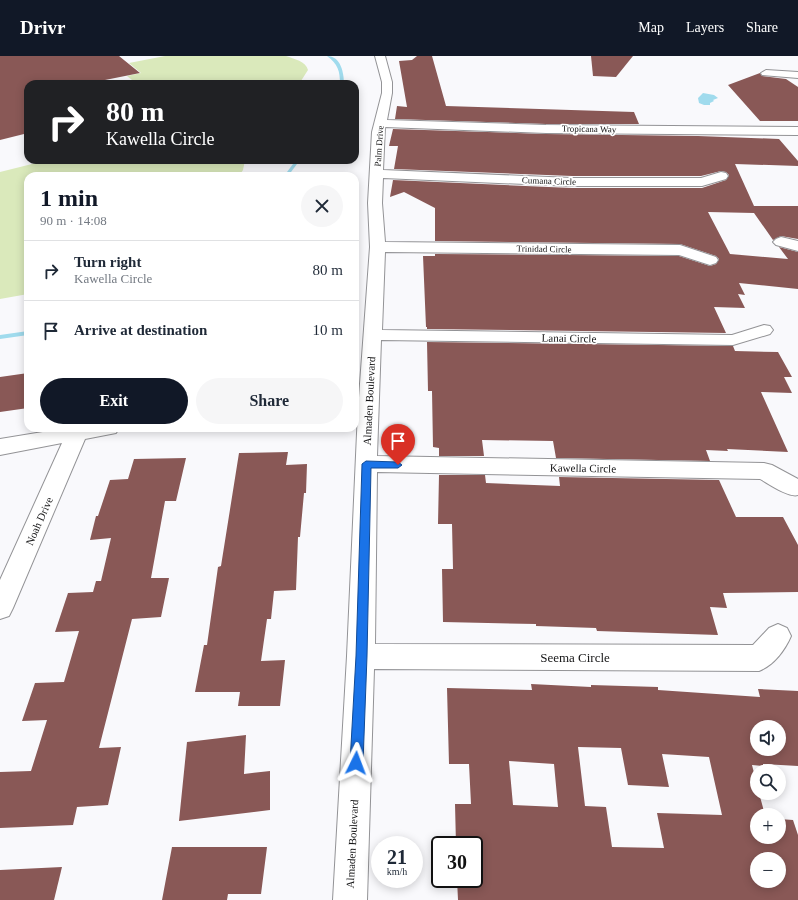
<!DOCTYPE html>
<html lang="en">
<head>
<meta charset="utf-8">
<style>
  body { margin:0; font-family:Georgia,serif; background:#f6f6f7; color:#1f2937; height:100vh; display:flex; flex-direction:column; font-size:15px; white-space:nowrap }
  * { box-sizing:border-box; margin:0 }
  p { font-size:13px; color:#747a83 }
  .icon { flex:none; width:22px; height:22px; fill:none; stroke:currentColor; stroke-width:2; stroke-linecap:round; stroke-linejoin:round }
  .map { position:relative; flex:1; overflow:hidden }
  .details { position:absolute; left:24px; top:116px; width:335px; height:260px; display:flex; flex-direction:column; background:#fff; border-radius:12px; box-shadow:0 2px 10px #0003 }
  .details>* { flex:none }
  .guide { position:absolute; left:24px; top:24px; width:335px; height:84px; border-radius:12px; box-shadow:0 2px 10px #0003; background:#202124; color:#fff; overflow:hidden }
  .controls { position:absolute; left:750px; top:664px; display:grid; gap:8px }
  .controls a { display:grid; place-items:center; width:36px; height:36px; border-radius:50%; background:#fff; box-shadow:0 2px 10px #0003; font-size:20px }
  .speed { position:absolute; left:371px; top:780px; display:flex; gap:8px; font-size:20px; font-weight:700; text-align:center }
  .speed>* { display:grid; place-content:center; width:52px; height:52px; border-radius:50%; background:#fff; box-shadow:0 2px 10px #0003; line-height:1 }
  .speed small { font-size:10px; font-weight:400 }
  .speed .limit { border:2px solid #111; border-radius:6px; background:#fff; color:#111 }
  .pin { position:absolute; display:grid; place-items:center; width:34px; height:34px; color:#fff; margin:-41px -17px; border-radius:50% 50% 50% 0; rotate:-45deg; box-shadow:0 0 4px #0007 }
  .pin .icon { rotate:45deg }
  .me { position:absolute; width:44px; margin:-22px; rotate:3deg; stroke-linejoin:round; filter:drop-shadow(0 0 3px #0008) }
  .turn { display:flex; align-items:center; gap:14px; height:84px; padding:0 16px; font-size:18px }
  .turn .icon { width:52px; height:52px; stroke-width:2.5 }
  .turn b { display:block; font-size:28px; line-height:34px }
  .round { display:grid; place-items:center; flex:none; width:42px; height:42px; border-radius:21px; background:#f6f6f7 }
  .summary { display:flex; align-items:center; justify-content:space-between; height:68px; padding:0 16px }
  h1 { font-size:24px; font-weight:600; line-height:30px; color:#111827 }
  .button { display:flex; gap:8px; margin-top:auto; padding:8px 16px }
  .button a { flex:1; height:46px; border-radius:24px; background:#111827; color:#fff; font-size:16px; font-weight:600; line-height:46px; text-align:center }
  .button a+a { background:#f6f6f7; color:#1f2937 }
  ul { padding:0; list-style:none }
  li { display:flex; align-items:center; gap:12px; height:60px; padding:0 16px; border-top:1px solid #e0e1e3 }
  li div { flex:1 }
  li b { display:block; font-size:15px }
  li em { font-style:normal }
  header { display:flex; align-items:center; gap:24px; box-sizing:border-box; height:56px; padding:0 20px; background:#111827; color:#fff }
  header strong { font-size:19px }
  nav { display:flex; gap:22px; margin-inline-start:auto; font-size:14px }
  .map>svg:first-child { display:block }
  .green { fill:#dae9bb }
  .water { fill:#a0dbed }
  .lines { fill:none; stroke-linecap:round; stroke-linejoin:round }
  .stream { fill:#a0dbed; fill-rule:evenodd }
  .building { fill:#895856; fill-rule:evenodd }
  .street-casing { stroke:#939396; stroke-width:2 }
  .street { fill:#fff; fill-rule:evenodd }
  .route { fill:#1a73e8; stroke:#114b97 }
  .labels { text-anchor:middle; stroke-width:3.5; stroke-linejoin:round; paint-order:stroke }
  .far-street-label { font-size:9px; fill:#151516; stroke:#fff }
  .street-label { font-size:11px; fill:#151516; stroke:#fff }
  .near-street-label { font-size:13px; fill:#151516; stroke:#fff }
</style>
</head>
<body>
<header>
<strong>Drivr</strong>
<nav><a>Map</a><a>Layers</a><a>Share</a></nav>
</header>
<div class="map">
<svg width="798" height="844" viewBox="0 0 798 844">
  <rect width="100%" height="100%" fill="#f9f9fc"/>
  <!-- green -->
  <g class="green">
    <path d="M165,0H286C294,3 306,5 308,14L299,28H137L127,20L141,17L129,7Z"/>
    <polygon points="48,104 245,104 243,114 239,120 28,120 28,238 0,243 0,116"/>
  </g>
  <!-- water -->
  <polygon class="water" points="703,37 714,39 718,42 713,44 714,45 710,47 710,49 704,49 699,47 698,42"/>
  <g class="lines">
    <!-- stream -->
    <g class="stream">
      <path d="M327,0C341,0 344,17 344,28H340C340,15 338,8 327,0Z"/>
      <polygon points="296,104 300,104 288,120 284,120"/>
      <polygon points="28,275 28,279 0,283 0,279"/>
    </g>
  </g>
  <!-- building -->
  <g class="building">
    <polygon points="0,0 119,0 140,17 85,28 28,28 28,77 0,84"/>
    <polygon points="417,0 432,0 446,50 634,56 639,68 546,68 395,63 397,50 407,51 399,5 412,4"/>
    <polygon points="591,0 633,0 616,21 593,20"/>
    <polygon points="760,17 762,20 786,23 798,31 798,65 760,65 728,29"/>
    <polygon points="393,73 546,78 698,80 779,83 798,105 798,110 735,108 754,150 798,150 798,183 781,180 773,184 754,157 708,156 730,198 788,203 779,191 798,196 798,233 739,227 745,239 738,238 745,252 714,251 726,277 427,273 427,271 426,271 423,200 435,200 435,198 679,200 710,210 716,208 719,203 716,200 680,188 435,185 435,152 404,136 390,141 393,124 572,132 702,132 726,124 729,119 726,116 721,115 701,120 572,120 394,113 398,90 389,90"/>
    <polygon points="427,286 733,290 735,295 778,296 792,321 784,321 792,337 761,336 788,396 727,393 728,395 706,394 710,405 556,402 553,385 482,384 484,400 439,400 439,392 433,391 432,335 428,335"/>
    <polygon points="28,317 28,352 0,356 0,321"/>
    <polygon points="288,396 286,409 307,408 306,437 304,437 300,481 298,481 296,534 274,535 271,563 267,563 261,605 285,604 280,650 238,650 240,636 195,636 204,589 207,589 218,511 221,510 239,397"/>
    <polygon points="186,402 176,445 165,445 151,522 169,522 161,561 132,563 99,692 121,691 108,749 77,751 73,769 0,772 0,716 31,715 47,664 22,665 35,627 64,626 79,575 55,576 68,537 93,536 96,525 101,525 111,482 90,484 96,460 98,460 110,424 128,423 134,403"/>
    <polygon points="439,419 485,419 486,427 560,430 559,421 719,424 736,461 783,461 798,489 798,536 723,537 727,552 710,551 718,579 597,575 596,572 536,570 536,568 443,566 442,513 453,513 452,468 438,468"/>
    <path d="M531,628L591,631V629L658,631V634L760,641L758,633L798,635V710L763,708V710L752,709L757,729V737H759L765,759H757V781H779V763L793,764L798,779V844H458L457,823H474V789H456L455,748H471L469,708H449L447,632L532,634ZM757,671H779V693H757ZM578,691L621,692L628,729L669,731L662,698L709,701L722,759L657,757L664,792L612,791L606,751L585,750ZM509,705L554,708L558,751L513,749ZM757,803H779V825H757Z"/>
    <polygon points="246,679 244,718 270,715 270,754 179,765 187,686"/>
    <polygon points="172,791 267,791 261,838 228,838 227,844 162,844"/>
    <polygon points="62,811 54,844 0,844 0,814"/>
  </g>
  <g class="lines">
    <defs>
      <g id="street">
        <path d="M375,0H385L392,26V37L387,64L546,69L798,71V79L546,77L385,71L383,114L572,122H701L721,116L726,117L728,120L726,123L702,130H572L383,122L382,147L385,186L680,189L716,201L718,204L716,207L710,209L679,199L385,196L382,274L732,279L764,269L770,270L773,274L770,278L733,289L381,284L377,400L764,407L772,409L798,423V439C789,442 769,428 760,423L377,416L375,588L753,589L769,572L778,568L787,572L791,580C785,594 774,609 759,615L374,613L367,844H333L347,600L358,355L370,191L368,147L372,76L382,37V26Z"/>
        <polygon points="766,14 798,16 798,22 762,19 761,17"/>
        <polygon points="781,181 798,185 798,195 776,189 773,186 776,183"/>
        <polygon points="67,372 119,372 116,377 85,383 13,552 9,560 0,563 0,524 62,387 0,399 0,383"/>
      </g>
    </defs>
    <!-- street casing -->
    <use href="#street" class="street-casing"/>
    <!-- street -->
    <use href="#street" class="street"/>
  </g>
  <!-- route -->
  <polygon class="route" points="366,405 398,406 402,409 398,412 371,412 367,600 363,707 361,711 356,713 352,711 350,707 356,600 362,408"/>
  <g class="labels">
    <!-- far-street labels -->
    <g class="far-street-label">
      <text transform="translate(589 73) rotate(1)" y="3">Tropicana Way</text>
      <text transform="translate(379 90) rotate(-86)" y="3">Palm Drive</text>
      <text transform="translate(549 125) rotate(2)" y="3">Cumana Circle</text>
      <text transform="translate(544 193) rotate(1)" y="3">Trinidad Circle</text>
    </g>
    <!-- street labels -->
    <g class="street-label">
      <text transform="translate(569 282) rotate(1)" y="4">Lanai Circle</text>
      <text transform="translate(369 345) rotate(-87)" y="4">Almaden Boulevard</text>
      <text transform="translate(583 412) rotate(1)" y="4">Kawella Circle</text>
      <text transform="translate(39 465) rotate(-66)" y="4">Noah Drive</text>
      <text transform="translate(352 788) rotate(-87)" y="4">Almaden Boulevard</text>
    </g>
    <!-- near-street labels -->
    <g class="near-street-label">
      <text x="575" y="606">Seema Circle</text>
    </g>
  </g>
</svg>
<div class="controls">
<a><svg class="icon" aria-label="sound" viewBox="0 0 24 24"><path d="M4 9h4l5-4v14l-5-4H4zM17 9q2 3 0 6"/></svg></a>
<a><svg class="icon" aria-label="search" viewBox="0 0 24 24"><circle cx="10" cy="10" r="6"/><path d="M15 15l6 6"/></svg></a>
<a>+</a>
<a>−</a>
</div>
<div class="speed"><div>21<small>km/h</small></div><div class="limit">30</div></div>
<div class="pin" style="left:398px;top:409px;background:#d93025"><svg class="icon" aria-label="arrive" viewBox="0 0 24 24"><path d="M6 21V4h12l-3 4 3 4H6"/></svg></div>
<svg class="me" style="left:356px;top:707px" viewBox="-20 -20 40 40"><path d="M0-17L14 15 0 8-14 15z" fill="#1a73e8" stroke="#fff" stroke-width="4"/></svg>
<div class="guide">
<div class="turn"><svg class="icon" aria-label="right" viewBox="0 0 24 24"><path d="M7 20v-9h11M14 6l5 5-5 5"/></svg><div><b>80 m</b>Kawella Circle</div></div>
</div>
<section class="details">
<div class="summary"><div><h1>1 min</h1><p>90 m · 14:08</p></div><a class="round"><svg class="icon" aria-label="close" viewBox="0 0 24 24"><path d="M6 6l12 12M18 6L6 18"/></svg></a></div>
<ul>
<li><svg class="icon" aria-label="right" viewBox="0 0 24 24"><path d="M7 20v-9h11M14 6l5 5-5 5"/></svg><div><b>Turn right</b><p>Kawella Circle</p></div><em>80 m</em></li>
<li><svg class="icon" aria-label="arrive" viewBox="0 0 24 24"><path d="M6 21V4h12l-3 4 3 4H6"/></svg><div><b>Arrive at destination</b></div><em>10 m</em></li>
</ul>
<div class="button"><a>Exit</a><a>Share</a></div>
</section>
</div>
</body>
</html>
